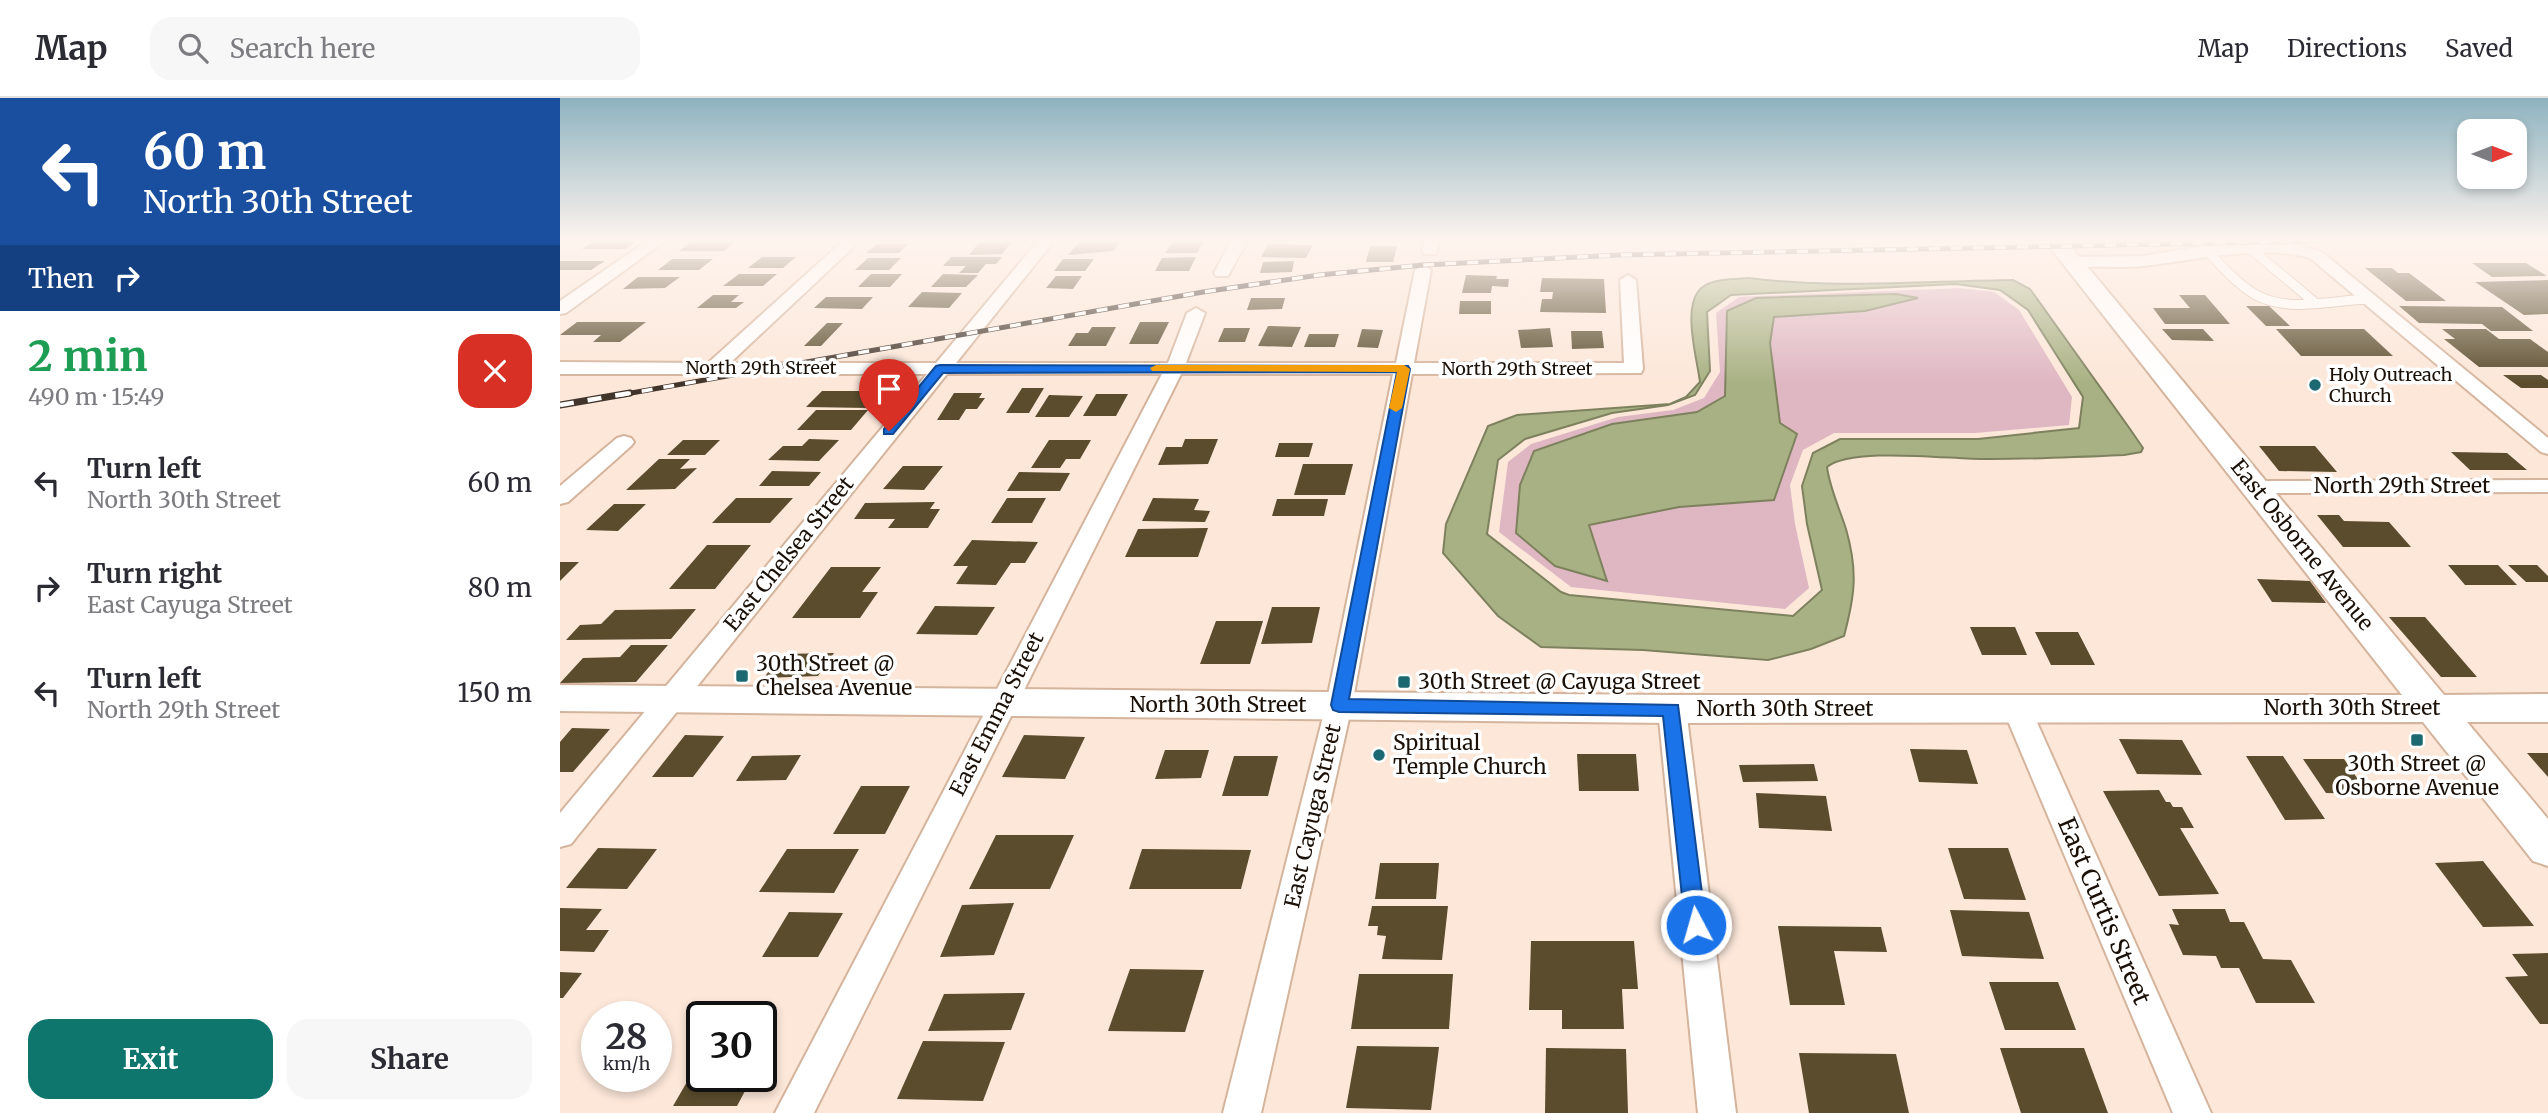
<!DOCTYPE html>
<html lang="en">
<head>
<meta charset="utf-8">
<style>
  body { margin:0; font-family:Merriweather,serif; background:#f7f7f7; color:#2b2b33; height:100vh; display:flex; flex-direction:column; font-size:26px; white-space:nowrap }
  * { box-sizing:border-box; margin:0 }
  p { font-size:23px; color:#7c7c81 }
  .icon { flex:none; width:38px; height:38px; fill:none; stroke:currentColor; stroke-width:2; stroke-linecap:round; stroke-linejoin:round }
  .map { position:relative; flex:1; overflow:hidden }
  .side { display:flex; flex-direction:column; background:#fff; width:560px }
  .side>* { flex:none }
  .guide { background:#1a4fa0; color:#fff; overflow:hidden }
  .needle { width:46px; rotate:90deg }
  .buttons { position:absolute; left:1897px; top:21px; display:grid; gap:14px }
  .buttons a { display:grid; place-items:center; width:70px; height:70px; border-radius:14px; background:#fff; box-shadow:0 4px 10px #0003; font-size:35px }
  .speed { position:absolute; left:21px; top:903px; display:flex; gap:14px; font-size:35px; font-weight:700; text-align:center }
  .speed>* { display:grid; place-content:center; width:91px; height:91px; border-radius:50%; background:#fff; box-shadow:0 4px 10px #0003; line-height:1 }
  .speed small { font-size:18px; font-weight:400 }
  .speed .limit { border:4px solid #111; border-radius:10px; background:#fff; color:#111 }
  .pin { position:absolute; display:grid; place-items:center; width:60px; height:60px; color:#fff; margin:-72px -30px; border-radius:50% 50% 50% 0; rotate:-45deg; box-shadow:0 0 7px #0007 }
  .pin .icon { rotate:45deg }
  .me { position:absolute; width:77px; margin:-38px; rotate:354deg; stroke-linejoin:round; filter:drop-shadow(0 0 5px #0008) }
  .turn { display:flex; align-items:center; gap:24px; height:147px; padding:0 28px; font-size:32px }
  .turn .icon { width:91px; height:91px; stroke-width:2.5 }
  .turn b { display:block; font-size:49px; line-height:60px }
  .then { display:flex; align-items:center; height:66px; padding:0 28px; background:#0003; gap:14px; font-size:26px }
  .round { display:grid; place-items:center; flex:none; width:74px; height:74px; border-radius:21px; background:#f7f7f7 }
  .overview { display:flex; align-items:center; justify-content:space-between; height:119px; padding:0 28px }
  h1 { font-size:42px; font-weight:700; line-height:52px; color:#1e9e55 }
  .primary-button { display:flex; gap:14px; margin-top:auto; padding:14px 28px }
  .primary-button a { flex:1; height:80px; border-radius:21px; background:#0f766e; color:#fff; font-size:28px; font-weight:700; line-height:80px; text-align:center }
  .primary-button a+a { background:#f7f7f7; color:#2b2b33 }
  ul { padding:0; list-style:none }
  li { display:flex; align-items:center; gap:21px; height:105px; padding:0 28px }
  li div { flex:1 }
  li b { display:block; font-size:26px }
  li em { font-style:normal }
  header { display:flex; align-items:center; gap:42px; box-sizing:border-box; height:98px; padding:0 35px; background:#fff; border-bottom:2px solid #e1e1e2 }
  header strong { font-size:33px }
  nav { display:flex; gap:38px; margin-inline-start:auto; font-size:24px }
  .search { width:490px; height:63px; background:#f7f7f7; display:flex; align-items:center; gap:18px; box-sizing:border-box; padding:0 24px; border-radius:21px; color:#7c7c81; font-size:26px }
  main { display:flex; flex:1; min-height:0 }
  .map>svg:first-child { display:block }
  .green { fill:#dfb7c3 }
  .water { fill:#a8b183; stroke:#7e815e; stroke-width:2; fill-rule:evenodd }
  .building { fill:#5a4c2d }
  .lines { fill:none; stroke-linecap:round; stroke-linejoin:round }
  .lane-casing { stroke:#d5b49d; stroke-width:11 }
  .street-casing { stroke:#d5b49d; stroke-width:4 }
  .secondary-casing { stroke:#d5b49d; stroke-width:4 }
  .lane { stroke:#fff; stroke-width:9 }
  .street { fill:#fff; fill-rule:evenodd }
  .secondary { fill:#fff; fill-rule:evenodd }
  .rail-far1-casing { stroke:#40342b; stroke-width:5 }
  .rail-casing { stroke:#40342b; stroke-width:7 }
  .rail-far1 { stroke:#fff; stroke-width:3.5; stroke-dasharray:11; stroke-linecap:butt }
  .rail { stroke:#fff; stroke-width:4.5; stroke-dasharray:14; stroke-linecap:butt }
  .route { fill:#1a73e8; stroke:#114b97; stroke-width:2 }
  .slow { fill:#f59e0b }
  .poi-dot { fill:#1d6972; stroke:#fff; stroke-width:2.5 }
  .labels { text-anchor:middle; stroke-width:7; stroke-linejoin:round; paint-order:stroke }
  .far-street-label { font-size:18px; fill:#1b1008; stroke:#fff }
  .far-poi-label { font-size:18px; fill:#1b1008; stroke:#fff; text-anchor:start }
  .street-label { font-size:21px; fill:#1b1008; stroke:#fff }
  .poi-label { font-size:21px; fill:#1b1008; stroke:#fff; text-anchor:start }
  .near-street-label { font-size:24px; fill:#1b1008; stroke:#fff }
</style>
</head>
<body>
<header>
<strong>Map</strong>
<div class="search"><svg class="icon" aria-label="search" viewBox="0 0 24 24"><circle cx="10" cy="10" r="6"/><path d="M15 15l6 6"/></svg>Search here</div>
<nav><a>Map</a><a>Directions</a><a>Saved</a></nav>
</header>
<main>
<section class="side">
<div class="guide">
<div class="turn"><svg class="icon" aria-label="left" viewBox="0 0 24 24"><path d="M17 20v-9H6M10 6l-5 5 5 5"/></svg><div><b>60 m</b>North 30th Street</div></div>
<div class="then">Then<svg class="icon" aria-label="right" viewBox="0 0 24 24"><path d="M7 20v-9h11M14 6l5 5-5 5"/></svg></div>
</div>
<div class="overview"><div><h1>2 min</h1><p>490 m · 15:49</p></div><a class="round" style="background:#d93025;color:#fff"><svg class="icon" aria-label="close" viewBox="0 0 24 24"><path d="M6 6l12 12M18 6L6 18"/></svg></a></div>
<ul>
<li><svg class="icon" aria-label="left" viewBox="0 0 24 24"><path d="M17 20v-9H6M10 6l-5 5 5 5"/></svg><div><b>Turn left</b><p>North 30th Street</p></div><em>60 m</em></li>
<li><svg class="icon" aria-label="right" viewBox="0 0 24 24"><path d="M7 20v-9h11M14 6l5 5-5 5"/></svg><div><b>Turn right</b><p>East Cayuga Street</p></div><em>80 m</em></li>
<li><svg class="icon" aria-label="left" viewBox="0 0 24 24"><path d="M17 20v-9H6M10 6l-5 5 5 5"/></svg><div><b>Turn left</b><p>North 29th Street</p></div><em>150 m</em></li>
</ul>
<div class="primary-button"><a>Exit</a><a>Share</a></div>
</section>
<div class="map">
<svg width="1988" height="1015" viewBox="0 0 1988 1015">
  <rect width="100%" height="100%" fill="#fce7d9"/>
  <!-- green -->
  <polygon class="green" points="1399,190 1434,194 1459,212 1512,299 1509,327 1415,335 1274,335 1243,352 1230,387 1235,426 1249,490 1225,511 1011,489 939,434 948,364 971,346 1058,319 1113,312 1144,300 1160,274 1156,215 1179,199"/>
  <!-- water -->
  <g class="water">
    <path d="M1188,180C1275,191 1364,183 1453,182L1470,191L1570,331L1583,350L1581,354L1564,357C1520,359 1475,361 1430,361C1394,362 1293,348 1267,369C1270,391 1279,409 1286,431C1298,473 1295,497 1284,538L1251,551L1208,562L1083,552L981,549L938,518L883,455L886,426L928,328L957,317L1110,306L1126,299L1140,284C1137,260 1120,203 1144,188C1155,181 1175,181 1188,180ZM1396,186L1440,192L1468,212L1523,299L1519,330L1418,341H1280L1253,355L1242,388L1247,426L1262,492L1233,518L1009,497L1001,494L927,436L938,362L965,341L1052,315L1108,307L1135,297L1150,273L1147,214L1171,197Z"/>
    <polygon points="1336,196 1358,200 1305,213 1214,219 1210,245 1220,325 1237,336 1214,402 1119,409 1029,427 1047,483 995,468 956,435 960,387 974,353 1052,326 1137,314 1165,298 1167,213 1196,200"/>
  </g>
  <!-- building -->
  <g class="building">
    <polygon points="34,143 77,143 65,151 22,151"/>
    <polygon points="132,143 176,143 164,153 119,153"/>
    <polygon points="420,143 452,143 442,156 409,157"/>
    <polygon points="520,143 561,143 553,153 508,157"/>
    <polygon points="613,143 644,143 637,155 605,155"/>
    <polygon points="317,146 348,146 339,155 306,155"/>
    <polygon points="708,146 753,147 746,160 701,159"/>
    <polygon points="810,148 837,148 833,164 806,164"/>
    <polygon points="202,159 236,159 223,170 188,170"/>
    <polygon points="391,159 442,159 436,166 426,166 418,175 399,175 406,168 383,168"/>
    <polygon points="636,159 629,173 595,173 602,160"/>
    <polygon points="308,160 341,160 329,172 295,172"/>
    <polygon points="112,161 153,161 139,172 98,172"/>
    <polygon points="503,161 534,161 525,173 494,173"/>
    <polygon points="0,163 45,163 31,172 0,172"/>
    <polygon points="734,163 732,174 700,175 703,164"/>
    <polygon points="1912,165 1966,165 1987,178 1932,179"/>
    <polygon points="1805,170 1832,170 1838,175 1849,175 1886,203 1846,203"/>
    <polygon points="179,176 217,176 203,188 163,188"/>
    <polygon points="311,176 342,176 330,189 298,189"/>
    <polygon points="383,176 418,177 406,189 371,189"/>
    <polygon points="906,177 937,178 936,181 949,181 948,189 932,188 931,195 902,195"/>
    <polygon points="496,178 522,178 513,191 486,190"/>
    <polygon points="78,179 120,179 105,190 63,191"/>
    <polygon points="982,180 1044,181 1046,215 980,214 982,201 992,201 993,194 980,194"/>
    <polygon points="1988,182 1988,216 1964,217 1915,184"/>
    <polygon points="362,194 402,195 389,210 348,209"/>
    <polygon points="153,197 179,197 171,204 184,204 176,210 137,210"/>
    <polygon points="1619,197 1645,197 1670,226 1605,226 1593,210 1630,210"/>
    <polygon points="266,199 313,199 302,211 254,210"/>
    <polygon points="691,200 725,200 722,211 687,212"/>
    <polygon points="900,203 931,203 931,216 899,216"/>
    <polygon points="1686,208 1709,208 1730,228 1706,228"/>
    <polygon points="1839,208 1942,209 1973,233 1931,233 1922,226 1859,225"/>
    <polygon points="17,224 86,224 60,244 33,244 41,237 0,237"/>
    <polygon points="580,224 609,224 598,246 569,246"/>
    <polygon points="267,225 283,225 261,248 244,248"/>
    <polygon points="708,228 741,229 732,249 698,248"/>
    <polygon points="532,229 556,229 546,248 508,248 516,235 528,235"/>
    <polygon points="664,230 690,230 685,244 658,244"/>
    <polygon points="990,230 993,249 961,250 958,232"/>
    <polygon points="802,231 823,232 818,250 797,249"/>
    <polygon points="1602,231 1643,231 1654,243 1612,242"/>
    <polygon points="1716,231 1804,231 1833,258 1741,258"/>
    <polygon points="1882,231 1926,231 1939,241 1970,241 1988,254 1988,269 1919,269 1884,241 1895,241"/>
    <polygon points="1011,233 1042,233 1044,250 1012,251"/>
    <polygon points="749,236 779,236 775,249 744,249"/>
    <polygon points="1943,277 1981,277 1988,282 1988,290 1961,290"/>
    <polygon points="462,290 484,290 469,315 446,315"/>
    <polygon points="262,293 323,293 308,310 246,309"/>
    <polygon points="394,295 422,295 419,300 425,300 417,311 406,311 399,322 377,322"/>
    <polygon points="536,296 568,296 556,318 523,318"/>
    <polygon points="489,297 523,298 509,319 475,319"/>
    <polygon points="256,312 308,312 291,332 237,332"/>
    <polygon points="249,341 279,342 259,363 208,362 223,348 242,348"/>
    <polygon points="625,341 658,341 648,366 598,367 606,349 622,349"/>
    <polygon points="123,342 160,342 145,357 107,357"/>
    <polygon points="489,342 531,342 520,361 506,361 500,370 471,370"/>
    <polygon points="719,345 753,345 749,359 715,359"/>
    <polygon points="1699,348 1755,348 1777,374 1719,373"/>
    <polygon points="1891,354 1947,355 1967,372 1910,372"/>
    <polygon points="99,361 130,361 120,371 137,370 115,391 66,392"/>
    <polygon points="743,366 793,366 785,397 734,397"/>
    <polygon points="343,368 383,368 364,392 323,391"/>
    <polygon points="212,373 261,374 249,388 199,388"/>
    <polygon points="459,374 510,375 500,393 447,393"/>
    <polygon points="176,400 233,400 210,425 152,425"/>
    <polygon points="447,400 486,400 472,425 431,425"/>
    <polygon points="593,400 639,401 634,412 650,413 645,424 582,423"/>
    <polygon points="717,401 768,401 764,418 712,418"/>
    <polygon points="375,404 370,411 380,411 368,430 328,430 335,421 294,421 305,405"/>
    <polygon points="54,406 86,406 58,433 26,432"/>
    <polygon points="1757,417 1779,417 1784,423 1829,424 1851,449 1783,449"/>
    <polygon points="648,430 638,459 565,459 578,431"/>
    <polygon points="412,442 478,444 465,465 451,465 436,487 396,486 408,468 393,468"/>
    <polygon points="147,447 191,447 155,491 109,491"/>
    <polygon points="0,464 19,464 0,483"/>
    <polygon points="1888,467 1938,467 1957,487 1905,487"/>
    <polygon points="1948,467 1977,467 1988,478 1988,484 1966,484"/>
    <polygon points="271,469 321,469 302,494 318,494 300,520 232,520"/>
    <polygon points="1697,481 1750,483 1766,505 1712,504"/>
    <polygon points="375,508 435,509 417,537 356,536"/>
    <polygon points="712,509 760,509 752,545 701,546"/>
    <polygon points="136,511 111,541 6,542 20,527 41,526 55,512"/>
    <polygon points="1829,519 1865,519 1917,579 1881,579"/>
    <polygon points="656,523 703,523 690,566 640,566"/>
    <polygon points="1410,529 1455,529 1467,557 1422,557"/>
    <polygon points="1475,534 1518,534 1535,567 1491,567"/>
    <polygon points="71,547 108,547 76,584 0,585 23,560 60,559"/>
    <polygon points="274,555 258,578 204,580 221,556"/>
    <polygon points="12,630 50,631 13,674 0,674 0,644"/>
    <polygon points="125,637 164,638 133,679 92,679"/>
    <polygon points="464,637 525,639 505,681 442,679"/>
    <polygon points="1559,641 1622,642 1642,677 1577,676"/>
    <polygon points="1350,651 1407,652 1418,686 1359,684"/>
    <polygon points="605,652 649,652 641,680 595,681"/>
    <polygon points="1967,655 1988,655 1988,679"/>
    <polygon points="1017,656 1076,656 1079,693 1019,693"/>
    <polygon points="241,657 226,682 176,683 192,658"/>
    <polygon points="674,658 718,658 708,698 662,698"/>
    <polygon points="1686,658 1723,658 1765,721 1725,722"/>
    <polygon points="1743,661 1784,661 1808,696 1766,695"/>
    <polygon points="1254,666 1258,683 1183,684 1179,667"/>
    <polygon points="301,688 350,688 325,736 273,736"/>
    <polygon points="1599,692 1606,704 1610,704 1613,709 1622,709 1634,730 1620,730 1659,796 1599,798 1543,693"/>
    <polygon points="1196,695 1266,698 1272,733 1199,730"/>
    <polygon points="436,737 514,737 490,791 409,791"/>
    <polygon points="38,750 97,751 67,791 6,790"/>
    <polygon points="1388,750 1448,750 1466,802 1404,801"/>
    <polygon points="227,751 299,751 274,795 199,794"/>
    <polygon points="582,751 691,752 681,791 569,791"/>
    <polygon points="1923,763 1974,828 1923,829 1875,765"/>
    <polygon points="820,765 879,765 876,801 815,801"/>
    <polygon points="454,805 434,857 380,859 402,807"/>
    <polygon points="812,808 888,808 882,862 822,861 826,838 817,837 818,828 808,828"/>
    <polygon points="0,810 42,811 26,832 49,832 34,854 0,853"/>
    <polygon points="1612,811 1665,811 1670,824 1684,824 1703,861 1731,862 1755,905 1696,905 1679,870 1661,870 1656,858 1623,857 1609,826 1619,827"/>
    <polygon points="1390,812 1469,814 1484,861 1402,858"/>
    <polygon points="229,814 283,815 258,859 202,859"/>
    <polygon points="1218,828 1321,829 1327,854 1274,853 1285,907 1230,907"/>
    <polygon points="971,843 1074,843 1078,891 1062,891 1064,931 1002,931 1002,912 969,912"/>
    <polygon points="1988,855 1988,926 1980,926 1945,879 1968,878 1952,856"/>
    <polygon points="570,871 644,872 625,934 548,933"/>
    <polygon points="0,874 22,875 3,900 0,900"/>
    <polygon points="799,876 893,876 889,931 791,931"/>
    <polygon points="1429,884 1498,884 1516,932 1445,932"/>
    <polygon points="465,895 451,932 368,933 384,896"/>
    <polygon points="363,943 445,944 423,1003 337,1001"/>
    <polygon points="797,948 879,949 871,1012 786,1010"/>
    <polygon points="986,950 1066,951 1068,1015 985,1015"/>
    <polygon points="1440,950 1524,950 1548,1015 1461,1015"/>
    <polygon points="1239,955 1336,956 1349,1015 1249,1015"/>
    <polygon points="142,958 142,978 193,978 177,1008 113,1008"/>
  </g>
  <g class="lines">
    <defs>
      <g id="lane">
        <polyline points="1692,152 1753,203"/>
        <path d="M1647,153C1662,168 1677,186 1696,197C1729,215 1773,202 1809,201"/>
      </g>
      <g id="street">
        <polygon points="87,143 105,143 6,215 0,216 0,203"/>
        <polygon points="283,143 300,143 170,265 376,265 478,143 494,143 396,265 608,265 627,215 636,210 645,215 626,265 836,265 855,172 863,167 871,172 854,265 1064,265 1060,182 1068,177 1076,182 1083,271 1081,275 852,276 792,607 701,1015 663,1015 766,607 833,276 621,276 254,1015 215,1015 602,276 387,276 11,746 0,749 0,715 367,276 0,276 0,264 148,265"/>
        <polygon points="671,143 687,143 668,178 656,178 654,175"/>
        <polygon points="864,143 880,143 876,156 864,156 862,153"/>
        <path d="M1735,146L1762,154L1988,340V356L1981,354L1750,160C1700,146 1635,162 1584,168C1561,170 1537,168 1514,169L1506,164L1514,159L1583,158L1643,148Z"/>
        <polygon points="64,338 71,340 74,344 71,348 8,404 0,406 0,388 57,340"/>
        <polygon points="1988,382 1988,394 1695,395 1687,394 1684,389 1687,384 1695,383"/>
        <polygon points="1112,601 1122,604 1126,611 1176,1015 1138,1015 1098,611 1102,604"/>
        <polygon points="1457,601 1467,604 1471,611 1651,1015 1613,1015 1443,611 1447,604"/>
      </g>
      <polygon id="secondary" points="1485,143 1506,143 1884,597 1988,596 1988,624 1907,624 1988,721 1988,768 1973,763 1863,624 1112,625 0,613 0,587 1112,597 1842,597"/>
    </defs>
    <!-- lane casing -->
    <use href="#lane" class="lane-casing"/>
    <!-- street casing -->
    <use href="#street" class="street-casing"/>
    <!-- secondary casing -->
    <use href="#secondary" class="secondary-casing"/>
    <!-- lane -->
    <use href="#lane" class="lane"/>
    <!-- street -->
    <use href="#street" class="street"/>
    <!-- secondary -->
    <use href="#secondary" class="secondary"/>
    <defs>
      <polyline id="rail-far1" points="60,297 643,194 759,177 863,167 1058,157 1757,143"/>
      <polyline id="rail" points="0,307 70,295"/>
    </defs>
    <!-- rail-far1 casing -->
    <use href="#rail-far1" class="rail-far1-casing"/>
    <!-- rail casing -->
    <use href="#rail" class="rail-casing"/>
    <!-- rail-far1 -->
    <use href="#rail-far1" class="rail-far1"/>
    <!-- rail -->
    <use href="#rail" class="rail"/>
  </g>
  <!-- sky -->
  <linearGradient id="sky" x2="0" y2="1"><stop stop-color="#8eb3c0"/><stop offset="0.5" stop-color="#fef4ee"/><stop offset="1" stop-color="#fef4ee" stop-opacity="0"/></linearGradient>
  <rect width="1988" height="285" fill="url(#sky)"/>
  <!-- route -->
  <polygon class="route" points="380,267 848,268 850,271 789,601 1118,607 1146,827 1143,833 1136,836 1128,833 1125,827 1103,618 779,614 773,612 771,607 837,274 383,275 333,336 324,336 324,331 376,268"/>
  <!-- slow -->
  <polygon class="slow" points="596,267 844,267 850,271 842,310 836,314 829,310 837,274 592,273 590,270"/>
  <!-- markers -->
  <g class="poi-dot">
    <circle cx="1755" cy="287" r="7"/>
    <rect x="175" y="571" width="14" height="14" rx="3.5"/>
    <rect x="837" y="577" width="14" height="14" rx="3.5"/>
    <rect x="1850" y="635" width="14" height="14" rx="3.5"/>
    <circle cx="819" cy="657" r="7"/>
  </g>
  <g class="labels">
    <!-- far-street labels -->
    <g class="far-street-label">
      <text x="201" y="276">North 29th Street</text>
      <text x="957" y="277">North 29th Street</text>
    </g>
    <!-- far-poi labels -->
    <g class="far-poi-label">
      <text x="1769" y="283">Holy Outreach<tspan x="1769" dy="21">Church</tspan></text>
    </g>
    <!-- street labels -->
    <g class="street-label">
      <text x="1842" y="395">North 29th Street</text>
      <text transform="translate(1742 447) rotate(51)" y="7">East Osborne Avenue</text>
      <text transform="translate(229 456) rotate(-51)" y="7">East Chelsea Street</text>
      <text x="658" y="614">North 30th Street</text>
      <text x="1792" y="617">North 30th Street</text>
      <text x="1225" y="618">North 30th Street</text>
      <text transform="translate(437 616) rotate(-63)" y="7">East Emma Street</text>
      <text transform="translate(753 718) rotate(-77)" y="7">East Cayuga Street</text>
    </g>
    <!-- poi labels -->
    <g class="poi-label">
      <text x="196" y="573">30th Street @<tspan x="196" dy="24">Chelsea Avenue</tspan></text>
      <text x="858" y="591">30th Street @ Cayuga Street</text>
      <text x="833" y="652">Spiritual<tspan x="833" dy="24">Temple Church</tspan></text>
      <text x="1857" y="673" text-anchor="middle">30th Street @<tspan x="1857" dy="24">Osborne Avenue</tspan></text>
    </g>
    <!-- near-street labels -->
    <g class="near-street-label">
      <text transform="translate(1544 813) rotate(67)" y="8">East Curtis Street</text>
    </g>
  </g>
</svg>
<div class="buttons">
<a><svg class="needle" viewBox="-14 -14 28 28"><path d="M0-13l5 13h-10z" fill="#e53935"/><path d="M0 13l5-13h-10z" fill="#7c7c81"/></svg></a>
</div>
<div class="speed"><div>28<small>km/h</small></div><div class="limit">30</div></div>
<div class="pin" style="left:329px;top:333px;background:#d93025"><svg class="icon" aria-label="arrive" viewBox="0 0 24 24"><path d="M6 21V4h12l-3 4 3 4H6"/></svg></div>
<svg class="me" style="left:1136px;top:827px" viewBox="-20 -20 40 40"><circle r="17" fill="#1a73e8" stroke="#fff" stroke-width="3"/><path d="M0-11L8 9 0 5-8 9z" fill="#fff"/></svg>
</div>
</main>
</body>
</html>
